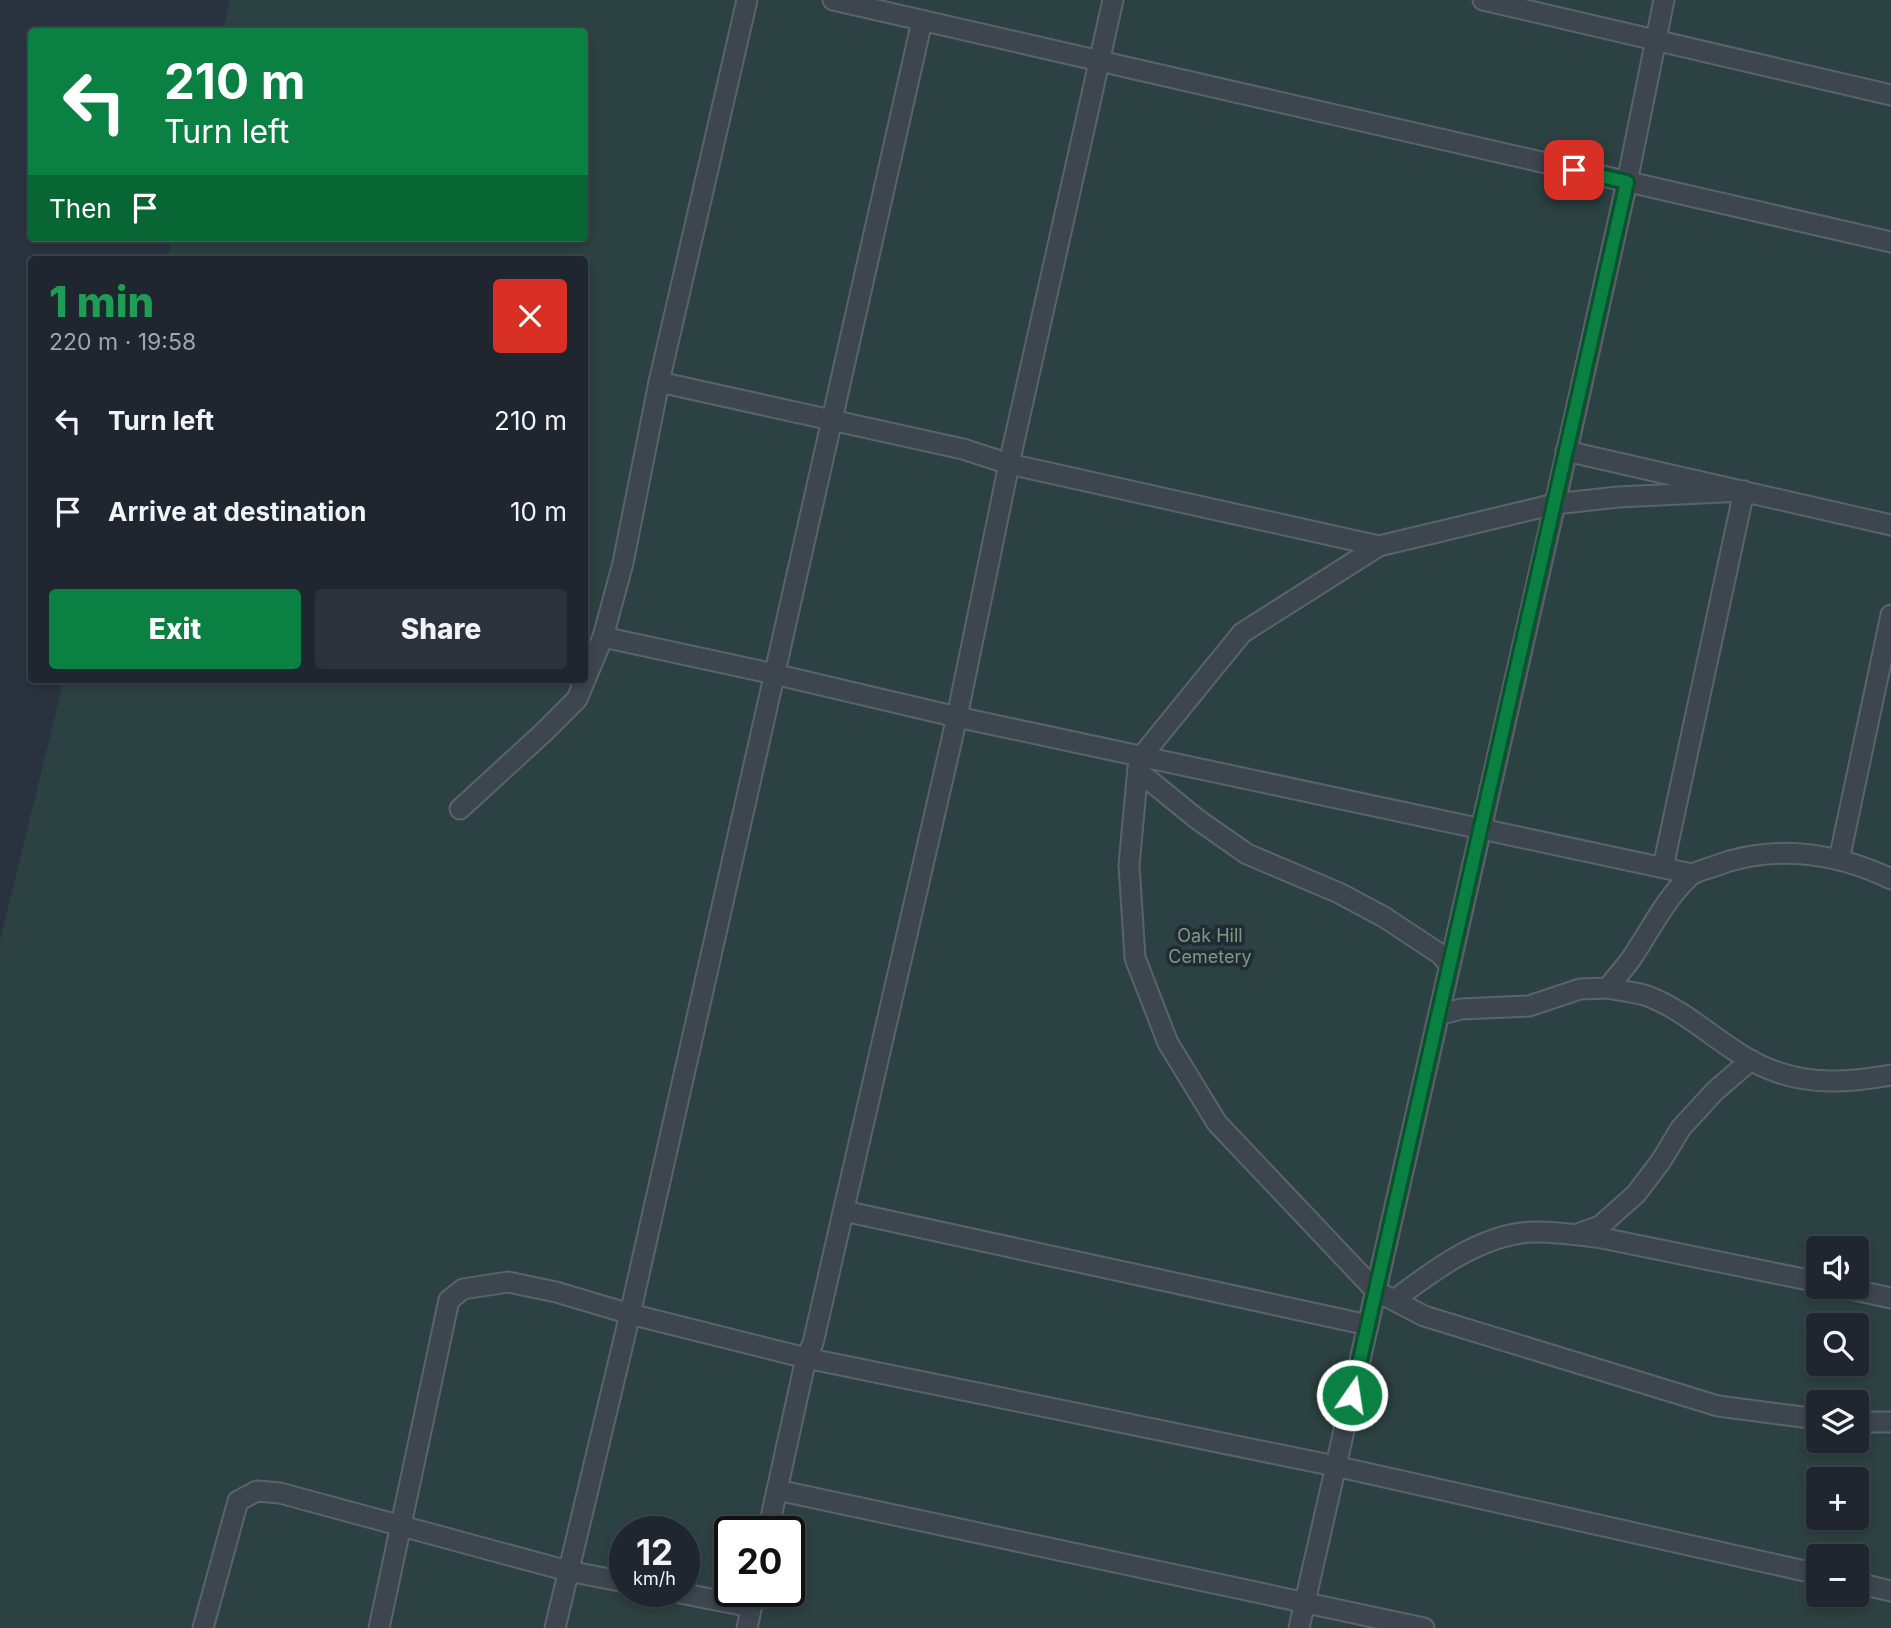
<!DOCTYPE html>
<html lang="en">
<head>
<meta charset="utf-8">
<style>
	:root { --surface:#1f262f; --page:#2c323b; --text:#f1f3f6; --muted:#a1a5aa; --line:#3c434b; --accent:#0b8043 }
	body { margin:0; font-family:Inter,sans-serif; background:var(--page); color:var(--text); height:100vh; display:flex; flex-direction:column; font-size:26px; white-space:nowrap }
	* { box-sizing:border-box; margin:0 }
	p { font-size:23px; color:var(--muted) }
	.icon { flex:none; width:38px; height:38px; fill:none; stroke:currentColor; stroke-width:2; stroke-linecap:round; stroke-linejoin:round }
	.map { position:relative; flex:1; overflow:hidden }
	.drawer { position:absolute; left:28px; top:256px; width:560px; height:427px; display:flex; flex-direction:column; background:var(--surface); border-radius:7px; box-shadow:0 4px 10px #0003,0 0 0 2px var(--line) }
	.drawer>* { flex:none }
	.hud { position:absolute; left:28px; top:28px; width:560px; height:214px; border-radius:7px; box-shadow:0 4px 10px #0003,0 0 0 2px var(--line); background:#0b8043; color:#fff; overflow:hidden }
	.buttons { position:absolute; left:1806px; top:1236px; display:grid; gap:14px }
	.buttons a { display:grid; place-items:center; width:63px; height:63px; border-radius:7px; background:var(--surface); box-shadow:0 4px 10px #0003,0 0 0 2px var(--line); font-size:35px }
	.speed { position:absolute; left:609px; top:1516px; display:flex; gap:14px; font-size:35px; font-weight:700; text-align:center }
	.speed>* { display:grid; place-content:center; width:91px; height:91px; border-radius:50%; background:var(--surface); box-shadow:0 4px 10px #0003,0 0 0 2px var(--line); line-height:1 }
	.speed small { font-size:18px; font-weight:400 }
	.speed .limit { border:4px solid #111; border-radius:10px; background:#fff; color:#111 }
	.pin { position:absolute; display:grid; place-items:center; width:60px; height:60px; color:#fff; margin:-30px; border-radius:14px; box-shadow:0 4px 10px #0006 }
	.me { position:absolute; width:77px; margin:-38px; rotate:13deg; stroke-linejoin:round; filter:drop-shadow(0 0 5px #0008) }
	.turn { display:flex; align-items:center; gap:24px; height:147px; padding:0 21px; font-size:32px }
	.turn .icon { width:91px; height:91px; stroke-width:2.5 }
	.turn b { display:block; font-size:49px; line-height:60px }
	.then { display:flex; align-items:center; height:66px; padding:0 21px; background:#0003; gap:14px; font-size:26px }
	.round { display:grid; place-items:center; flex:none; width:74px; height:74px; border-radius:7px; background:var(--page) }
	.overview { display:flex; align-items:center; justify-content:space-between; height:119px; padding:0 21px }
	h1 { font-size:42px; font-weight:800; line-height:52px; color:#1e9e55 }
	.button { display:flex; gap:14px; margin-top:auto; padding:14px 21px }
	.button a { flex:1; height:80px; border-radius:7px; background:var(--accent); color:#fff; font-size:28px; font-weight:800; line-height:80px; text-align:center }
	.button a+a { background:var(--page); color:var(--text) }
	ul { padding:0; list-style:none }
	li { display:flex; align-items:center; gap:21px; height:91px; padding:0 21px }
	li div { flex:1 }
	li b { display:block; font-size:26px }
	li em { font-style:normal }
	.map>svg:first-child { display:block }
	.green { fill:#2c4141; fill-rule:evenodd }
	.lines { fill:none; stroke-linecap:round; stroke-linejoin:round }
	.lane-casing { stroke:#5a636d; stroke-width:23 }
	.lane { stroke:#3d454f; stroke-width:19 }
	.route-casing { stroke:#07532c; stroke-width:18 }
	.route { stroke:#0b8043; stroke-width:12 }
	.labels { text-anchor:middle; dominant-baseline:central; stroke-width:7; stroke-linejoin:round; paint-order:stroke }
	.park-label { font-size:18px; fill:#7a9d80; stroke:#212a35 }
</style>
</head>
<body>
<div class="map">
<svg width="1891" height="1628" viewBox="0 0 1891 1628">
	<rect width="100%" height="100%" fill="#29333f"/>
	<path class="green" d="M230,0h1661v1628h-1891v-687l64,-262h520v-420h-417l5,-21h412v-206l-361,-1zM1818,1248h39v38h-39zM1818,1325h39v38h-39zM1818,1402h39v38h-39zM1818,1479h39v38h-39zM625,1531h59v60h-59zM730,1531h59v60h-59zM1818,1556h39v38h-39z"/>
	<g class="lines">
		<defs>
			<g id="lane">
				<polyline points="833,0 1891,242"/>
				<polyline points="1483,0 1891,95"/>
				<polyline points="659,382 963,449 1009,464 1379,546"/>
				<polyline points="1566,451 1891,525"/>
				<polyline points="1744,491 1618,497 1555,504 1379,546 1242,633 1141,757 1138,768 1129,865 1135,958 1168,1043 1217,1123 1376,1291 1424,1316 1718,1406 1818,1419"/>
				<polyline points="603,637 774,674 957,717 1692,874"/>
				<polyline points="1138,771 1197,819 1247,854 1339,893 1384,917 1440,954 1450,965"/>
				<polyline points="460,809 544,732 577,699 603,637 623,563 659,382 747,0"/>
				<polyline points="1839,860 1891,615"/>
				<polyline points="1663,867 1744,491"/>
				<path d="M1891,879c-56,-27 -118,-35 -176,-13 -8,3 -19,5 -25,10 -25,23 -40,55 -59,83 -7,10 -16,19 -23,29 13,3 29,4 42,9 43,17 76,55 119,72 41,17 81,13 122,6"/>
				<polyline points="1439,1015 1461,1009 1529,1006 1580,989 1608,988"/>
				<polyline points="844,1211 1368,1325"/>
				<polyline points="1580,1233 1600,1226 1636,1194 1661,1161 1681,1128 1715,1091 1751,1060"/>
				<polyline points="1836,1286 1891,1298"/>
				<path d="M1394,1300c38,-28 79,-60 127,-67 19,-3 61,2 81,5l216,44"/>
				<polyline points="1857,1422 1891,1422"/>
				<polyline points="777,1490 1424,1628"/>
				<polyline points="768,1531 806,1358 813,1343 957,717 1009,464 1113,0"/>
				<polyline points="1857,1583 1891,1591"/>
				<polyline points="670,1591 751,1607"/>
				<polyline points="203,1628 238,1501 257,1491 280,1493 568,1571 625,1582"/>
				<polyline points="379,1628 449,1300 463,1289 508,1282 556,1292 630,1314 806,1358 1335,1466 1818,1574"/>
				<polyline points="555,1628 630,1314 922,21"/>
				<polyline points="747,1628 755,1591"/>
				<polyline points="1299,1628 1555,504 1627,182 1664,0"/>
			</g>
		</defs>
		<use href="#lane" class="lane-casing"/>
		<use href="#lane" class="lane"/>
	</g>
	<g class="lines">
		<defs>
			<polyline id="route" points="1352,1395 1627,182 1574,170"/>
		</defs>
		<use href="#route" class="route-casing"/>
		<use href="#route" class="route"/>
	</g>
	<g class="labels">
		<g class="park-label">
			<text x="1210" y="935">Oak Hill<tspan x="1210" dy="21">Cemetery</tspan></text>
		</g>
	</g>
</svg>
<div class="buttons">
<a><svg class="icon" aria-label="sound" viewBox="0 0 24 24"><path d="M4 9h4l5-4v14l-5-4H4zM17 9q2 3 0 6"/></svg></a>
<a><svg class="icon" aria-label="search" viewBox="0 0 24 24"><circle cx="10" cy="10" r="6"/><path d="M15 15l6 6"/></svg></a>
<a><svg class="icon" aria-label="layers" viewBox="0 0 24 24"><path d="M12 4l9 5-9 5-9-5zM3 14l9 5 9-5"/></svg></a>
<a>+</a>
<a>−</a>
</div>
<div class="speed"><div>12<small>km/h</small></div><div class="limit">20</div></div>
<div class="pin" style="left:1574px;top:170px;background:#d93025"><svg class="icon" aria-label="arrive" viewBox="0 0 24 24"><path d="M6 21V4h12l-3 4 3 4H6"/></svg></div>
<svg class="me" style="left:1352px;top:1395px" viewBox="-20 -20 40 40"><circle r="17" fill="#0b8043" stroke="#fff" stroke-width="3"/><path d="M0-11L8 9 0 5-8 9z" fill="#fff"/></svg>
<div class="hud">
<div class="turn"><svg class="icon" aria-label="left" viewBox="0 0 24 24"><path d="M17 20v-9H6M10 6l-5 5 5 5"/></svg><div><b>210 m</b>Turn left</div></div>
<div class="then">Then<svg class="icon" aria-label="arrive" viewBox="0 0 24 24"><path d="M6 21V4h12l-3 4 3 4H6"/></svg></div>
</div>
<section class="drawer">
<div class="overview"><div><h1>1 min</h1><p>220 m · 19:58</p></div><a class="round" style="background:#d93025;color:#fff"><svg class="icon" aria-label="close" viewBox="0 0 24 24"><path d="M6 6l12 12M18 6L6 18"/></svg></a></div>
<ul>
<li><svg class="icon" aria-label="left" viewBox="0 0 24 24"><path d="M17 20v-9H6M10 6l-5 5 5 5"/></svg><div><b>Turn left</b></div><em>210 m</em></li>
<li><svg class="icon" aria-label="arrive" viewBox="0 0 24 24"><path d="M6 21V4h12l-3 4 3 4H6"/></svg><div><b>Arrive at destination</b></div><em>10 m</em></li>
</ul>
<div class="button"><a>Exit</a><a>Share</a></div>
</section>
</div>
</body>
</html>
